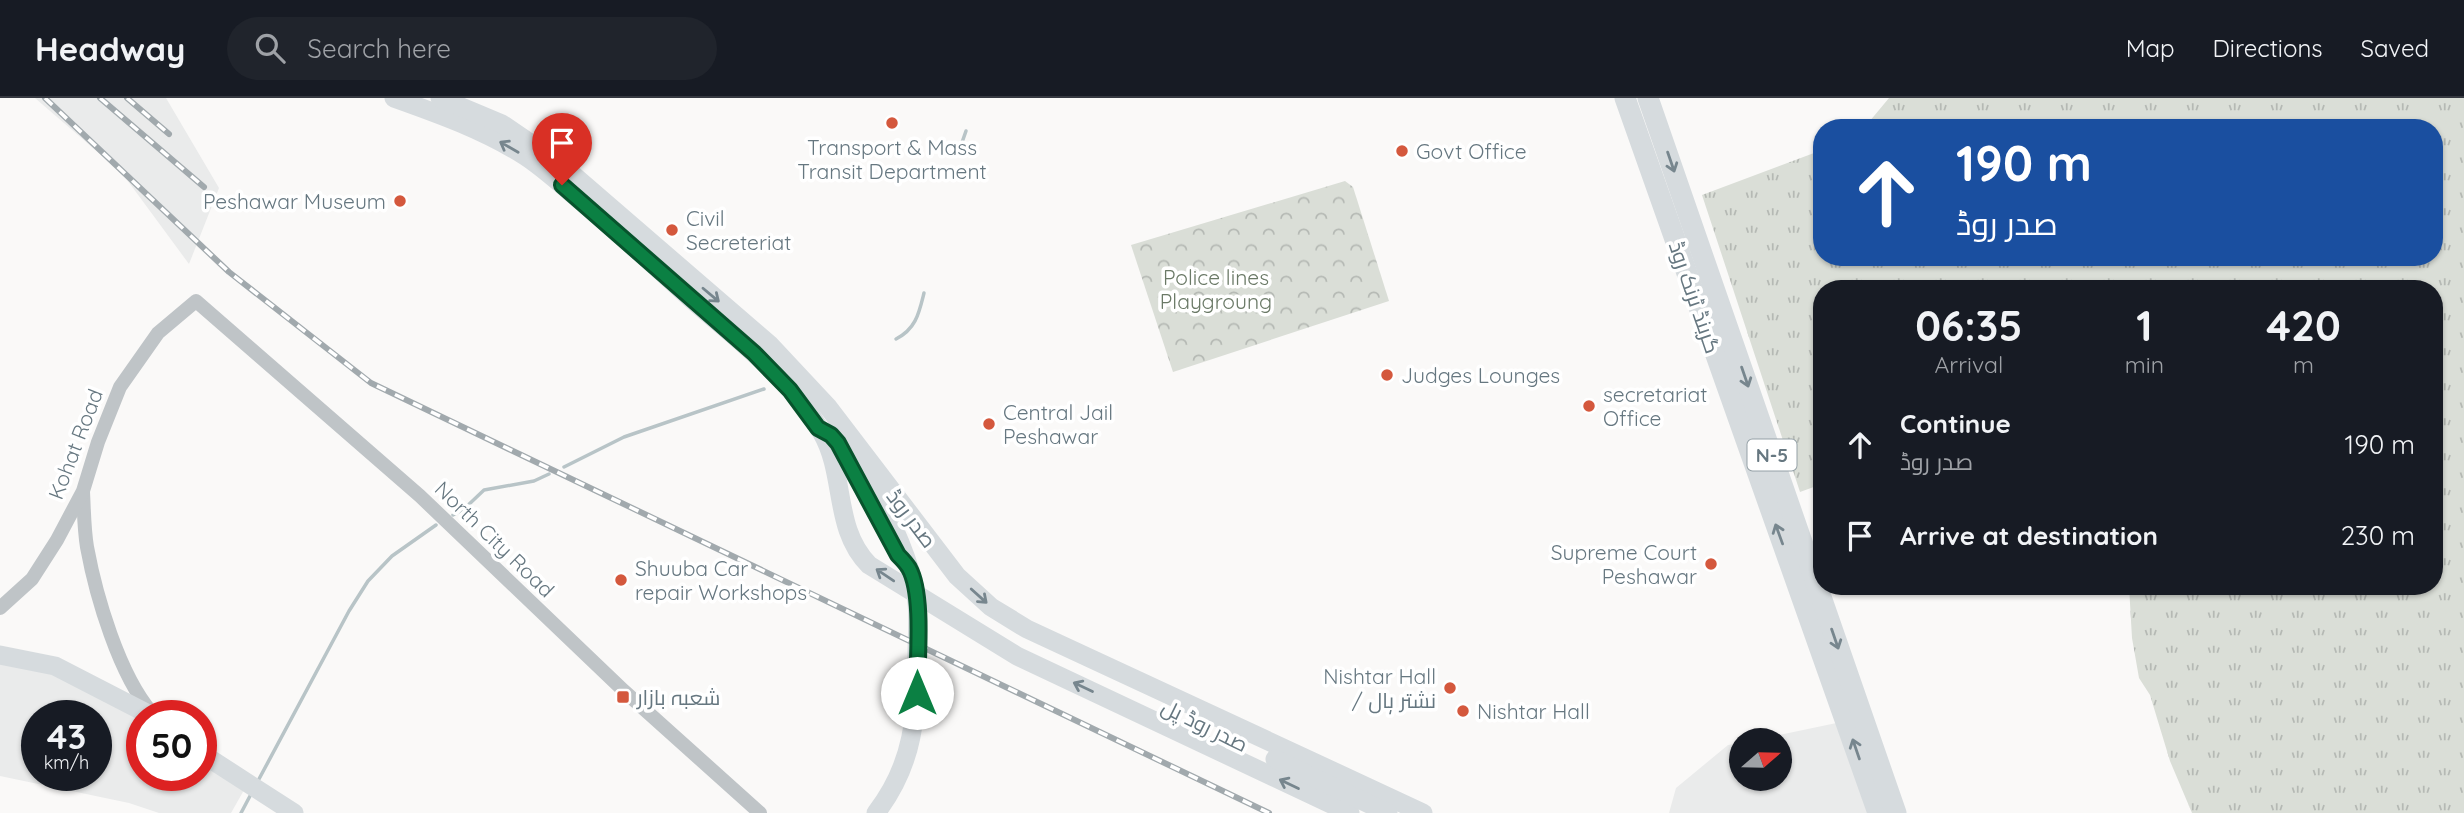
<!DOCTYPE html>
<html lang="en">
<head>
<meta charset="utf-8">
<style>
	:root { --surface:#171b24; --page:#20242c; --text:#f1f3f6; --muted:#9ea1a6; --line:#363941 }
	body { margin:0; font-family:Quicksand,Cairo,sans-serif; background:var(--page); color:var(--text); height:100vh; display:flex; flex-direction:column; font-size:26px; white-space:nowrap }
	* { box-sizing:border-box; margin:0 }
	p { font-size:23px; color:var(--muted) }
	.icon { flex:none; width:38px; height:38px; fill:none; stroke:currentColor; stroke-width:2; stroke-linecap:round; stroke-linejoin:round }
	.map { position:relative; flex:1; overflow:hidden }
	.details { position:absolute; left:1813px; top:182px; width:630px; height:315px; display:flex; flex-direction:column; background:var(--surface); border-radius:28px; box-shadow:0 2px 5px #0004 }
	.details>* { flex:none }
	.banner { position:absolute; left:1813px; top:21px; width:630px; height:147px; border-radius:28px; box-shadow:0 2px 5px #0004; background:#1a4fa0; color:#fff; overflow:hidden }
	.needle { width:46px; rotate:70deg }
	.controls { position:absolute; left:1729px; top:630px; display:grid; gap:14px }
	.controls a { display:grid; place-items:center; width:63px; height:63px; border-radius:50%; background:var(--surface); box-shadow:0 2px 5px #0004; font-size:35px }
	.speed { position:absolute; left:21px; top:602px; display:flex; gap:14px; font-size:35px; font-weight:700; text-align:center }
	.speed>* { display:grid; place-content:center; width:91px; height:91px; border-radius:50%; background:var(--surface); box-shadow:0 2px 5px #0004; line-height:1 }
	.speed small { font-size:18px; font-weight:400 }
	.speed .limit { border:10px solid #d22; background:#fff; color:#111 }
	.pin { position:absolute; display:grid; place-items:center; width:60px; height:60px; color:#fff; margin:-72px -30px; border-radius:50% 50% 50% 0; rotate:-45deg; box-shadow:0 0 7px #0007 }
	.pin .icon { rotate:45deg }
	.me { position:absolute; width:77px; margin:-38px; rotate:0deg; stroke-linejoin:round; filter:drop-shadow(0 0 5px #0008) }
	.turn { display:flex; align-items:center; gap:24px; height:147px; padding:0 28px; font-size:32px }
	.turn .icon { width:91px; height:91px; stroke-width:2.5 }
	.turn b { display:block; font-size:49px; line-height:60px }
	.eta { display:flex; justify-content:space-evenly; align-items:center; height:119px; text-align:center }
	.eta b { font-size:42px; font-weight:700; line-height:49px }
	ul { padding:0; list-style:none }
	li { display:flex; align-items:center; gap:21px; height:91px; padding:0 28px }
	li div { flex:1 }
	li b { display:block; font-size:26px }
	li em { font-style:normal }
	header { display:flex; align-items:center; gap:42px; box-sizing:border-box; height:98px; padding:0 35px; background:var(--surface); border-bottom:2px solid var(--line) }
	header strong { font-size:33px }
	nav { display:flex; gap:38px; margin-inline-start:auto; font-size:24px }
	.search { width:490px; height:63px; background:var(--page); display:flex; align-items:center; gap:18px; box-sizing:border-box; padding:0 24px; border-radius:38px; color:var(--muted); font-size:26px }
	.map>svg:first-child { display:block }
	.built { fill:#eaebeb; fill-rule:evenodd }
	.grass { fill:url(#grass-tufts) }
	.park { fill:url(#park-crowns) }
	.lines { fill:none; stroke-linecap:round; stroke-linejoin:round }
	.stream { stroke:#b8c4c7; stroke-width:3.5 }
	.minor { stroke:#bfc4c7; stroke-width:14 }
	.major { stroke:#d6dbde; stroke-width:19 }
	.highway { stroke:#d6dbde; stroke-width:21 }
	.rail-casing { stroke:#a1a9ad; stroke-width:6 }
	.rail { stroke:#fff; stroke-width:3.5; stroke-dasharray:10; stroke-linecap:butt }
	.oneway { stroke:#77868e }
	.route-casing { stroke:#07532c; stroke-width:18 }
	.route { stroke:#0b8043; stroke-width:12 }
	.poi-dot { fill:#d4583d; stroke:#fff; stroke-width:2.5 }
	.labels { text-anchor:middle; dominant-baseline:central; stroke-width:7; stroke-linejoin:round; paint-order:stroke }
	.shield { fill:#fff; stroke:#94a0a6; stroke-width:2 }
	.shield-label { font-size:19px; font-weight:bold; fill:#667780 }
	.poi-label { font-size:21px; fill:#667780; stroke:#fff; text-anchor:start }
	.park-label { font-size:21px; fill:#6a7966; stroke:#fff }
	.street-label { font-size:21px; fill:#667780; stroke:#fff }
</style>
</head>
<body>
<header>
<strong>Headway</strong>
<div class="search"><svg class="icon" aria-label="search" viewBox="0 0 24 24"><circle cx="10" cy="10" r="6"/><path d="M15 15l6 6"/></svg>Search here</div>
<nav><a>Map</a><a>Directions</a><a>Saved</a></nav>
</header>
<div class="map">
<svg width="2464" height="715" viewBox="0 0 2464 715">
	<defs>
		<pattern id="grass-tufts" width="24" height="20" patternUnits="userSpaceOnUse" patternTransform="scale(1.75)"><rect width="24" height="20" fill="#daded7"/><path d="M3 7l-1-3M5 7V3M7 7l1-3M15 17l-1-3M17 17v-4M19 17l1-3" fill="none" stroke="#b5b9b4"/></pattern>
		<pattern id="park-crowns" width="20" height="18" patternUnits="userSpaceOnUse" patternTransform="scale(1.75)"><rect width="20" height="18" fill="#daded7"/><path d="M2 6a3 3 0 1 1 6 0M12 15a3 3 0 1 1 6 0" fill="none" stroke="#b5b9b4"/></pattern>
	</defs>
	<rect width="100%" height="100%" fill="#faf9f8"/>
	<g class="built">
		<polygon points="35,0 166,0 219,90 189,166 122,75"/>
		<path d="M0,565l55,3 87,50v59h59v-22l47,30 -17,30h-72l-30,-10 -129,-27zM37,618h59v59h-59z"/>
		<polygon points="1846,623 1878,715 1669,715 1676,690 1728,647 1741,645 1741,681 1780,681 1780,642 1755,642"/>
	</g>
	<polygon class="grass" points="1889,0 2464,0 2464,715 2192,715 2170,663 2150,597 2139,580 2132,540 2129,488 2434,488 2434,191 1822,191 1822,386 1800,394 1702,97 1822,52 1822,159 2434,159 2434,30 1864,30"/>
	<polygon class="park" points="1345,83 1353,89 1389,203 1173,274 1131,147"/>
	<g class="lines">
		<g class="stream">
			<polyline points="959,53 966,33"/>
			<path d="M896,241c20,-10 23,-26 28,-46"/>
			<polyline points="564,369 624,339 764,291"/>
			<polyline points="453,417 464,411 484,392 534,383 549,376"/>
			<polyline points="259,681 349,513 368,483 392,458 436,427"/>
			<polyline points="241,715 250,698"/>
		</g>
		<g class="minor">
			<path d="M83,394c1,18 1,37 4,55 9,49 32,128 65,166"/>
			<polyline points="0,510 32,481 57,442 83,393 98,344 120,289 158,235 196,203 420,398 624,593 760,715"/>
		</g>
		<g class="major">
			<path d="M394,0c45,16 90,32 131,58 20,13 39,31 57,46 37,31 72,63 107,95 47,42 101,80 133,136 24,42 11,96 47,132l148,91 333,157"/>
			<polyline points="440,0 502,26 558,64 770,247 828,309 957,478 991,509 1027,531 1423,715"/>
			<polyline points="832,338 865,393"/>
			<path d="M865,374c20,36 39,73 49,113 6,23 3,47 3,70 -1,61 -2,107 -41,158"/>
			<polyline points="0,557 55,568 152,618"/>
			<polyline points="201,655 294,715"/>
			<polyline points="1275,661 1388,715"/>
		</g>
		<g class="highway">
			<polyline points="1625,0 1878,715"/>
			<polyline points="1648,0 1896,715"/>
		</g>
		<defs>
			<g id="rail">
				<polyline points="45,0 229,174 371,285 1269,715"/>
				<polyline points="100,0 204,89"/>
				<polyline points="127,0 169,36"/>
			</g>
		</defs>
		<use href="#rail" class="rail-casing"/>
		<use href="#rail" class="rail"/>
	</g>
	<defs><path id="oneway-shaft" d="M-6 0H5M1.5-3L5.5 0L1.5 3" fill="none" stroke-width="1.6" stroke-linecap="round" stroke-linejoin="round" transform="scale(1.75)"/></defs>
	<g class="oneway">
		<use href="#oneway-shaft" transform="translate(509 49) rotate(-150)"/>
		<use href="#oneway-shaft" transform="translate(1671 64) rotate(71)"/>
		<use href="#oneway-shaft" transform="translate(711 197) rotate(40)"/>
		<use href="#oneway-shaft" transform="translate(1745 279) rotate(71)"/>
		<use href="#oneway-shaft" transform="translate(1779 436) rotate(-110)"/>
		<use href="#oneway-shaft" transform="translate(885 477) rotate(-146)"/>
		<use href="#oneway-shaft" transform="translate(979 498) rotate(42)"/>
		<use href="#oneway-shaft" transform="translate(1835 541) rotate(71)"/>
		<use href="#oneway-shaft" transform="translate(1083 589) rotate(-155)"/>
		<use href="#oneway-shaft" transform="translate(1856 651) rotate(-109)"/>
		<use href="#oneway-shaft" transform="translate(1289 686) rotate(-154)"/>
	</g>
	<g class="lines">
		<defs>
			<path id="route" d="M562,87l192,168 36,37 28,38 13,7 7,8 60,112c4,4 8,8 11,13 15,27 8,93 8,125"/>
		</defs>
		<use href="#route" class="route-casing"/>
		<use href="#route" class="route"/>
	</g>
	<g class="poi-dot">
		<circle cx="892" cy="25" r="7"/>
		<circle cx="1402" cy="53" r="7"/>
		<circle cx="400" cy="103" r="7"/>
		<circle cx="672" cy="132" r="7"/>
		<circle cx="1387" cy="277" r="7"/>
		<circle cx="1589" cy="308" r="7"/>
		<circle cx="989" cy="326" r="7"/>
		<circle cx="1711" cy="466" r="7"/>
		<circle cx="621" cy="482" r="7"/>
		<circle cx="1450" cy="590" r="7"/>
		<rect x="616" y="592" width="14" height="14" rx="3.5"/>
		<circle cx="1463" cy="613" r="7"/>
	</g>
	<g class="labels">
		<rect class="shield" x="1747.5" y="341.5" width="49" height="31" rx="5"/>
		<g class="shield-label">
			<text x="1772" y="357">N-5</text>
		</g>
		<g class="poi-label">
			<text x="892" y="49" text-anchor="middle">Transport &amp; Mass<tspan x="892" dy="24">Transit Department</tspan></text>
			<text x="1416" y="53">Govt Office</text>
			<text x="386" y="103" text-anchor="end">Peshawar Museum</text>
			<text x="686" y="120">Civil<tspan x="686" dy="24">Secreteriat</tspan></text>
			<text x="1401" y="277">Judges Lounges</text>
			<text x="1603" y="296">secretariat<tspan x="1603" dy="24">Office</tspan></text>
			<text x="1003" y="314">Central Jail<tspan x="1003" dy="24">Peshawar</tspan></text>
			<text x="1697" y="454" text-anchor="end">Supreme Court<tspan x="1697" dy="24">Peshawar</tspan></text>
			<text x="635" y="470">Shuuba Car<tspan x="635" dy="24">repair Workshops</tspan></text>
			<text x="1436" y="578" text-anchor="end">Nishtar Hall<tspan x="1436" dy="24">/ نشتر ہال</tspan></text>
			<text x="637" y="599">شعبہ بازار</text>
			<text x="1477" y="613">Nishtar Hall</text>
		</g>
		<g class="park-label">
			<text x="1216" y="179">Police lines<tspan x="1216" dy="24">Playgroung</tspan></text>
		</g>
		<g class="street-label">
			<text transform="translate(1695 199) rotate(71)">گرینڈ ٹرنک روڈ</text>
			<text transform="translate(75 346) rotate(-69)">Kohat Road</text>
			<text transform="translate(912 420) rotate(53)">صدر روڈ</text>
			<text transform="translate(495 441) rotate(44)">North City Road</text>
			<text transform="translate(1205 627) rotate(26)">صدر روڈ پل</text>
		</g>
	</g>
</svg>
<div class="controls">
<a><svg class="needle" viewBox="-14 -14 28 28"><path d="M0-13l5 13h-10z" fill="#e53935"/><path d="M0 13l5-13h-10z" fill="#9ea1a6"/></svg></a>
</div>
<div class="speed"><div>43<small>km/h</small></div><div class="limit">50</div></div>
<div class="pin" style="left:562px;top:87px;background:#d93025"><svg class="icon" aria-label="arrive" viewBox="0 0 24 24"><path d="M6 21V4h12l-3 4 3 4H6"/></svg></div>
<svg class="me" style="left:917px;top:595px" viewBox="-20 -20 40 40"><circle r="19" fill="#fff"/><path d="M0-13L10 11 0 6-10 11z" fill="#0b8043"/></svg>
<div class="banner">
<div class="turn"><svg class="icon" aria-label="ahead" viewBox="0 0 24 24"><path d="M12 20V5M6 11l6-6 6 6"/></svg><div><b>190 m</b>صدر روڈ</div></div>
</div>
<section class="details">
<div class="eta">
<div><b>06:35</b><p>Arrival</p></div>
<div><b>1</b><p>min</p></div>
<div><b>420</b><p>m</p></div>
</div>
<ul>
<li><svg class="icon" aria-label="ahead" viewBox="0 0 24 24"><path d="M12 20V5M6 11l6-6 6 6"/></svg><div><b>Continue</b><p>صدر روڈ</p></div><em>190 m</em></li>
<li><svg class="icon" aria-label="arrive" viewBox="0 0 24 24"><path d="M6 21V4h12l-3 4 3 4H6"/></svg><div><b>Arrive at destination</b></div><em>230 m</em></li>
</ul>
</section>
</div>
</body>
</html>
